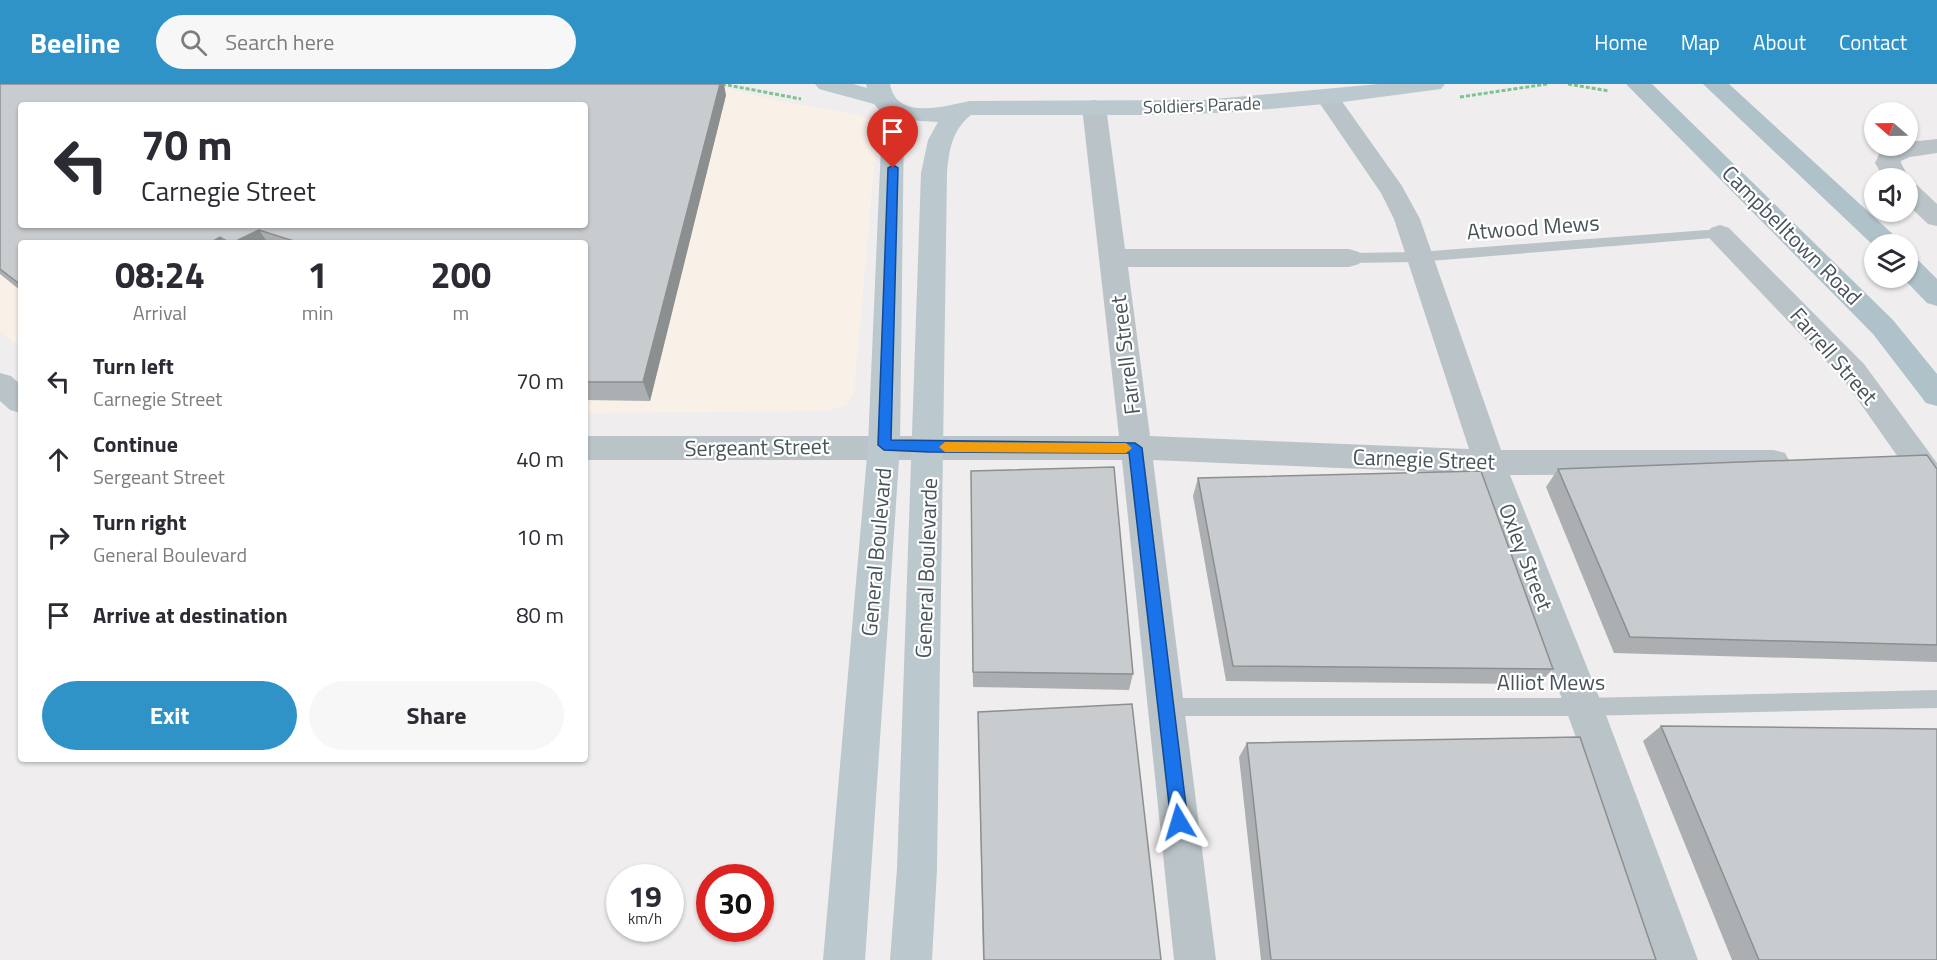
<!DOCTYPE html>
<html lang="en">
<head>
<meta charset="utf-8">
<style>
	:root { --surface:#fff; --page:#f7f7f7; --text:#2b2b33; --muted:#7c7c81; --accent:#2f93c8 }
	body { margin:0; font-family:"Titillium Web",sans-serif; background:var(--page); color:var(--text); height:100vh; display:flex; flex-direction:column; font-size:22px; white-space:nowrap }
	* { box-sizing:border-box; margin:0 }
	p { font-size:20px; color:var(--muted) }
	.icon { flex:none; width:33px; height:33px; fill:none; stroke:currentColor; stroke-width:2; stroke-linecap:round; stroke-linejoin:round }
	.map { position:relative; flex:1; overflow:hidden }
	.panel { position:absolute; left:18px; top:156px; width:570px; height:522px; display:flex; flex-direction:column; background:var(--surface); border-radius:6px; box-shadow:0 2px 4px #0004 }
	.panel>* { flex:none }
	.hud { position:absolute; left:18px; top:18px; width:570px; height:126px; border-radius:6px; box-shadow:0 2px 4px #0004; background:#fff; color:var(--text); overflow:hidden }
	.needle { width:39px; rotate:290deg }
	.buttons { position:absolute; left:1864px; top:18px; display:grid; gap:12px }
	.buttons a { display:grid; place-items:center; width:54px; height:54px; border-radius:50%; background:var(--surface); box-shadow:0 2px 4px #0004; font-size:30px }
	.speed { position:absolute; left:606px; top:780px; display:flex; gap:12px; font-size:30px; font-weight:700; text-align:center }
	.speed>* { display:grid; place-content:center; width:78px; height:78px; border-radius:50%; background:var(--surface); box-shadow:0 2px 4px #0004; line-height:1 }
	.speed small { font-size:15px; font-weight:400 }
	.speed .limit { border:9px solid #d22; background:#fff; color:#111 }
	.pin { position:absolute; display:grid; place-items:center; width:51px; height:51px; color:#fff; margin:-62px -26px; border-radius:50% 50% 50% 0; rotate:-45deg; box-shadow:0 0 6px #0007 }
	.pin .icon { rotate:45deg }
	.me { position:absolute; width:66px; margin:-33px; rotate:353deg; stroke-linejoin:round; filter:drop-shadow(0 0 4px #0008) }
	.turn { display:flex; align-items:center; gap:21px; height:126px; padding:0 24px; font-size:27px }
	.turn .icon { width:78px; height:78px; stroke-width:2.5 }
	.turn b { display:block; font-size:42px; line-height:51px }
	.eta { display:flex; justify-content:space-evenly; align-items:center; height:102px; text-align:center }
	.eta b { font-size:36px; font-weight:700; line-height:42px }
	.cta { display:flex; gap:12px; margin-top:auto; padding:12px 24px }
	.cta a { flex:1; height:69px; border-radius:36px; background:var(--accent); color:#fff; font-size:24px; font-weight:700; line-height:69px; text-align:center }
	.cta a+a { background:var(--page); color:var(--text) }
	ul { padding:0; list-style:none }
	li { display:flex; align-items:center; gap:18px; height:78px; padding:0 24px }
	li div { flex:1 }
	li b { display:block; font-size:22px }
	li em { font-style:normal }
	header { display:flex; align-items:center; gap:36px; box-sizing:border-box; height:84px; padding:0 30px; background:var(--accent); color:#fff }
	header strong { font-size:28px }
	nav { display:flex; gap:33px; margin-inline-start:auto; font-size:21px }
	.search { width:420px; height:54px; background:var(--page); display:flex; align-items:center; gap:15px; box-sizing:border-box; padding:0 21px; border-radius:33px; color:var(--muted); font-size:22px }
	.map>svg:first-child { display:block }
	.commercial { fill:#f9f0e8; fill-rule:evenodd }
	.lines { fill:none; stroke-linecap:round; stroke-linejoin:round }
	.path { stroke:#7dc291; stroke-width:3; stroke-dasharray:4 2; stroke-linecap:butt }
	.lane { fill:#bac4c8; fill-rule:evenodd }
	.street { fill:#bac4c8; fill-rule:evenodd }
	.secondary { fill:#bbc8cd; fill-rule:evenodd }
	.primary { fill:#b0c2c9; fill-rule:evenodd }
	.wall { fill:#acafb1 }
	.shaded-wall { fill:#8c8f90 }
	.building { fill:#c8ccce; stroke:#8c8f90; stroke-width:1.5; fill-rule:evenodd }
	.route { fill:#1a73e8; stroke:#114b97; stroke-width:1.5 }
	.slow { fill:#f59e0b }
	.labels { text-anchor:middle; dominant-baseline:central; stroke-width:4.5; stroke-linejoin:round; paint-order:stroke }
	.far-street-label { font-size:18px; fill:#485458; stroke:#fff }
	.street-label { font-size:22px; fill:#485458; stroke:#fff }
</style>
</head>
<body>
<header>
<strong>Beeline</strong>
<div class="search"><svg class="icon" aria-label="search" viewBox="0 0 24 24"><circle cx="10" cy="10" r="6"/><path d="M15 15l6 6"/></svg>Search here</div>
<nav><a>Home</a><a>Map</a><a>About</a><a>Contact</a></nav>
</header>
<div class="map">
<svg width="1937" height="876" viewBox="0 0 1937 876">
	<rect width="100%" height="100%" fill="#f0edee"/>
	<path class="commercial" d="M0,0h709l75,18 75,13 19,8 -24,269 -8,14 -20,5 -241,2v-170h-564v105l-21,-17zM21,21h564v120h-564z"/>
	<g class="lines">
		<g class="path">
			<polyline points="722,0 801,15"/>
			<polyline points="1568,0 1609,7"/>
			<polyline points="1460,13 1547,0"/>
		</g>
		<g class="lane">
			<polygon points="1720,145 1727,150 1725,153 1418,178 1349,179 1342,174 1349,169 1418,168"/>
			<polygon points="1937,606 1937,624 1584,632 1166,632 1159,630 1156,623 1159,616 1166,614 1584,614"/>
		</g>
		<g class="street">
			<polygon points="1328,7 1336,9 1402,102 1420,135 1501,366 1774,366 1785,369 1790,378 1785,387 1774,390 1510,391 1603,623 1698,876 1656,876 1565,623 1478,390 1153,376 1216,876 1174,876 1122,376 585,376 585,352 1119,352 1082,23 1086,18 1094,16 1102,18 1106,23 1125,165 1349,165 1359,168 1363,174 1359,180 1349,183 1128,183 1150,352 1469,365 1394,135 1381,109 1316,14 1320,9"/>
			<polygon points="1937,55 1937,69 1910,73 1901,77 1901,79 1909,94 1908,95 1884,94 1875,79 1880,68 1894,62 1908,62 1908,58"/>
			<polygon points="1908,99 1917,101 1937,120 1937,142 1928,140 1908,121"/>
			<polygon points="1720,141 1729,144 1864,280 1937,379 1937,417 1926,413 1844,296 1711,156 1707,150 1711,144"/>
			<polygon points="0,289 11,292 21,301 21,329 10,326 0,317"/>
		</g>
		<path class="secondary" d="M815,0h38l14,4 -1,-4h24c6,36 53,23 79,17l234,-1 176,-16h66l-4,5 -106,14 -99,9 -66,3h-199c-19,15 -22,35 -24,58l-10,696 -5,91h-42l7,-91 24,-696 7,-33 10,-18 -34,-2 -4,325 -35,515h-42l45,-515 13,-300 -1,-34 -6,-7 -55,-15z"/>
		<g class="primary">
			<polygon points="1626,0 1652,0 1893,236 1937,290 1937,322 1926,319 1873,250"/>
			<polygon points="1703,0 1729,0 1897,154 1901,160 1875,160 1875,163"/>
			<polygon points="1908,173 1918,176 1937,195 1937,222 1927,219 1903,194 1908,194"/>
		</g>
	</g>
	<g class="wall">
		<polygon points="0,0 726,11 650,317 585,316 585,159 21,159 21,207 0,190"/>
		<polygon points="1558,385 1937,385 1937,578 1614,569 1546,403"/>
		<polygon points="971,387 1133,590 1129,606 973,603"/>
		<polygon points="1198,394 1553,585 1539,600 1226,597 1193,412"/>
		<polygon points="978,628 1161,876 983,876"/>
		<polygon points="1661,642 1937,876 1732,876 1643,657"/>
		<polygon points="1247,659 1656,876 1261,876 1239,673"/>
	</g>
	<g class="shaded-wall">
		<polygon points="720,0 724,0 726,11 650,317 643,298"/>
		<polygon points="259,146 268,159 232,159"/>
		<polygon points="220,153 224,159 210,159"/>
	</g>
	<g class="building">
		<path d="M0,0h720l-77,298h-58v-139h-285l-41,-13 -27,13h-2l-10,-6 -10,6h-189v42l-21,-16zM21,21h564v120h-564z"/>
		<polygon points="1927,371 1937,385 1937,561 1630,553 1558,385"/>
		<polygon points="1114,383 1133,590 973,588 971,387"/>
		<polygon points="1481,387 1553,585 1233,582 1198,394"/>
		<polygon points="1132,620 1161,876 984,876 978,628"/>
		<polygon points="1661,642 1937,645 1937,876 1759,876"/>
		<polygon points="1580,653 1656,876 1271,876 1247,659"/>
	</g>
	<polygon class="route" points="893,81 898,84 891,356 1135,359 1142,364 1188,738 1185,744 1179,746 1174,744 1171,738 1129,369 929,368 884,366 878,361 888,84"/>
	<polygon class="slow" points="945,358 1126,359 1132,364 1126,369 945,368 939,363"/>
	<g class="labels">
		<g class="far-street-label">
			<text transform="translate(1202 21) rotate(-2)">Soldiers Parade</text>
		</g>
		<g class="street-label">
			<text transform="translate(1533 143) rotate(-4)">Atwood Mews</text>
			<text transform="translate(1792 151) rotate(45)">Campbelltown Road</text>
			<text transform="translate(1125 271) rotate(-97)">Farrell Street</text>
			<text transform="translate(1834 272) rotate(49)">Farrell Street</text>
			<text transform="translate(757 363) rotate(-1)">Sergeant Street</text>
			<text transform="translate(1424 375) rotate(2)">Carnegie Street</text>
			<text transform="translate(876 468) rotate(-85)">General Boulevard</text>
			<text transform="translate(1526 473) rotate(69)">Oxley Street</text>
			<text transform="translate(926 484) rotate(-88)">General Boulevarde</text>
			<text x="1551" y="598">Alliot Mews</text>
		</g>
	</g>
</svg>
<div class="buttons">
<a><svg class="needle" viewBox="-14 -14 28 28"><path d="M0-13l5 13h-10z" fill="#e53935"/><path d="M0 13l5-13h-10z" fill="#7c7c81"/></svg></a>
<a><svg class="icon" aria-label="sound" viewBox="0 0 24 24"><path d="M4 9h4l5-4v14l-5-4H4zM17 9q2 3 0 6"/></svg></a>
<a><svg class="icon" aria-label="layers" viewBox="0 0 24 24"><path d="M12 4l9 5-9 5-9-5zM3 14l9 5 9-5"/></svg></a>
</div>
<div class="speed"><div>19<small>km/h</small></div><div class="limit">30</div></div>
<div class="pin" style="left:893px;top:84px;background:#d93025"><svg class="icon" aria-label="arrive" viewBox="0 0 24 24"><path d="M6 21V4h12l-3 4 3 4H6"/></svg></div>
<svg class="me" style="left:1179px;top:738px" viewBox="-20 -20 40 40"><path d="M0-17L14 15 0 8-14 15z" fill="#1a73e8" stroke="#fff" stroke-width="4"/></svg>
<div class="hud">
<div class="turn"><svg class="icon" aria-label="left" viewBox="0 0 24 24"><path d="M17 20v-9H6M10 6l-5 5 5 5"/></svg><div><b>70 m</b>Carnegie Street</div></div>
</div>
<section class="panel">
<div class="eta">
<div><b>08:24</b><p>Arrival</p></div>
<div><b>1</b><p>min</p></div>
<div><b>200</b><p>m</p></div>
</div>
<ul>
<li><svg class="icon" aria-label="left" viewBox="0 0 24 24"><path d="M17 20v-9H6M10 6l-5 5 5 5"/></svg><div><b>Turn left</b><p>Carnegie Street</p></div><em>70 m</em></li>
<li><svg class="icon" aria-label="ahead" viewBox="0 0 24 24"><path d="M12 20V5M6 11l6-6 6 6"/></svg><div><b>Continue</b><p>Sergeant Street</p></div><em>40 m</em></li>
<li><svg class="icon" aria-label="right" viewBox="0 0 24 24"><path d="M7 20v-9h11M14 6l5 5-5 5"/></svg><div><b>Turn right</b><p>General Boulevard</p></div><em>10 m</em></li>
<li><svg class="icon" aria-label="arrive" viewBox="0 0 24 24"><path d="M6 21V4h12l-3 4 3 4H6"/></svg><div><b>Arrive at destination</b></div><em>80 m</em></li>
</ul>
<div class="cta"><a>Exit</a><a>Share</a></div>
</section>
</div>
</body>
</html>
